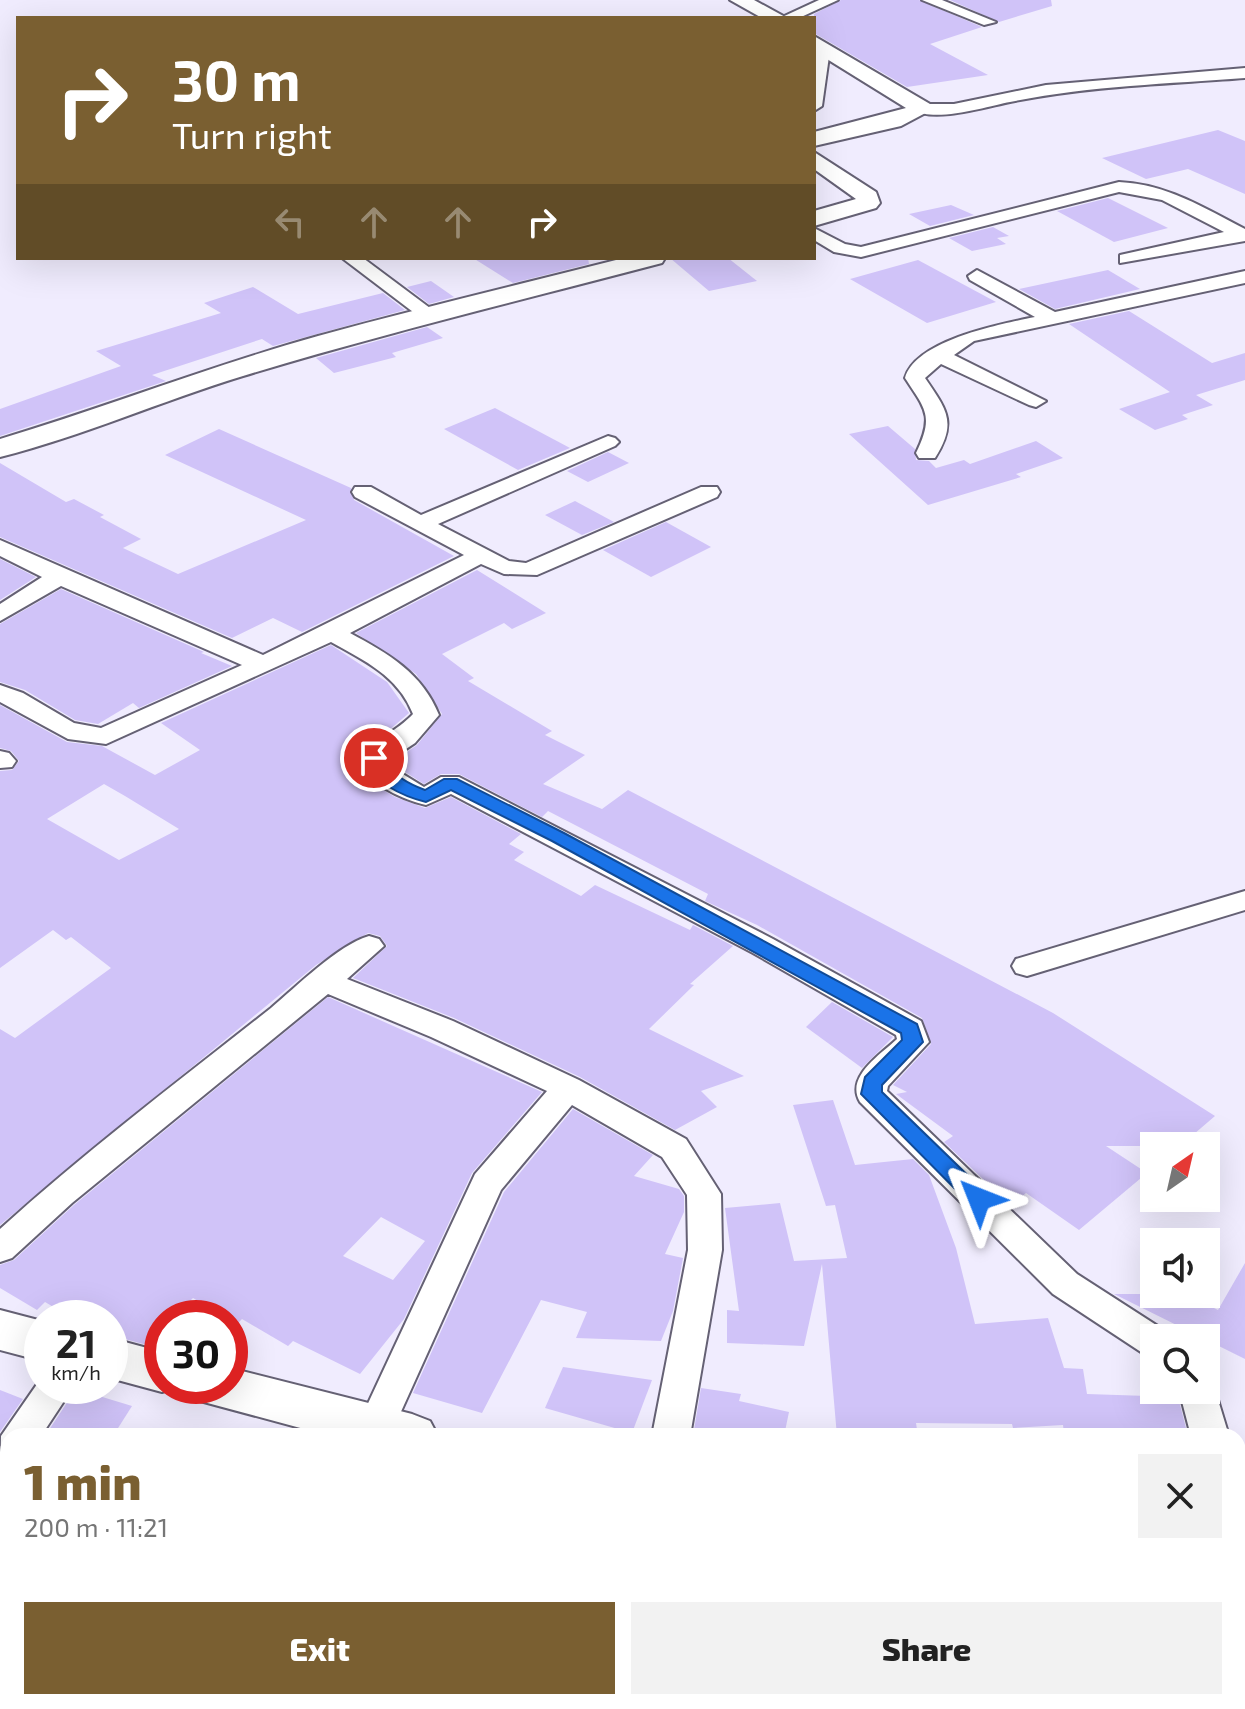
<!DOCTYPE html>
<html lang="en">
<head>
<meta charset="utf-8">
<style>
	:root { --surface:#fff; --page:#f2f2f2; --text:#222; --muted:#767676; --accent:#7a5f31 }
	body { margin:0; font-family:"Exo 2",sans-serif; background:var(--page); color:var(--text); height:100vh; display:flex; flex-direction:column; font-size:30px; white-space:nowrap }
	* { box-sizing:border-box; margin:0 }
	p { font-size:26px; color:var(--muted) }
	.icon { flex:none; width:44px; height:44px; fill:none; stroke:currentColor; stroke-width:2; stroke-linecap:round; stroke-linejoin:round }
	.map { position:relative; flex:1; overflow:hidden }
	.sheet { position:absolute; left:0px; top:1428px; width:1246px; height:282px; display:flex; flex-direction:column; background:var(--surface); border-radius:24px 24px 0 0; box-shadow:0 8px 32px #0002 }
	.sheet>* { flex:none }
	.hud { position:absolute; left:16px; top:16px; width:800px; height:244px; border-radius:0px; box-shadow:0 8px 32px #0002; background:#7a5f31; color:#fff; overflow:hidden }
	.needle { width:52px; rotate:34deg }
	.buttons { position:absolute; left:1140px; top:1132px; display:grid; gap:16px }
	.buttons a { display:grid; place-items:center; width:80px; height:80px; border-radius:0px; background:var(--surface); box-shadow:0 8px 32px #0002; font-size:40px }
	.speed { position:absolute; left:24px; top:1300px; display:flex; gap:16px; font-size:40px; font-weight:700; text-align:center }
	.speed>* { display:grid; place-content:center; width:104px; height:104px; border-radius:50%; background:var(--surface); box-shadow:0 8px 32px #0002; line-height:1 }
	.speed small { font-size:20px; font-weight:400 }
	.speed .limit { border:12px solid #d22; background:#fff; color:#111 }
	.pin { position:absolute; display:grid; place-items:center; width:68px; height:68px; color:#fff; margin:-34px; border:4px solid #fff; border-radius:50%; box-shadow:0 2px 8px #0007 }
	.me { position:absolute; width:88px; margin:-44px; rotate:315deg; stroke-linejoin:round; filter:drop-shadow(0 0 6px #0008) }
	.turn { display:flex; align-items:center; gap:28px; height:168px; padding:0 24px; font-size:36px }
	.turn .icon { width:104px; height:104px; stroke-width:2.5 }
	.turn b { display:block; font-size:56px; line-height:68px }
	.lanes { display:flex; align-items:center; height:76px; padding:0 24px; background:#0003; justify-content:center; gap:40px; direction:ltr }
	.lanes .off { opacity:.35 }
	.round { display:grid; place-items:center; flex:none; width:84px; height:84px; border-radius:0px; background:var(--page) }
	.headline { display:flex; align-items:center; justify-content:space-between; height:136px; padding:0 24px }
	h1 { font-size:48px; font-weight:800; line-height:60px; color:var(--accent) }
	.primary-button { display:flex; gap:16px; margin-top:auto; padding:16px 24px }
	.primary-button a { flex:1; height:92px; border-radius:0px; background:var(--accent); color:#fff; font-size:32px; font-weight:800; line-height:92px; text-align:center }
	.primary-button a+a { background:var(--page); color:var(--text) }
	.map>svg:first-child { display:block }
	.building { fill:#d0c3f8; fill-rule:evenodd }
	.lines { fill:none; stroke-linecap:round; stroke-linejoin:round }
	.street-casing { stroke:#656174; stroke-width:4 }
	.secondary-casing { stroke:#656174; stroke-width:4 }
	.street { fill:#fff; fill-rule:evenodd }
	.secondary { fill:#fff; fill-rule:evenodd }
	.route { fill:#1a73e8; stroke:#114b97; stroke-width:2 }
</style>
</head>
<body>
<div class="map">
<svg width="1245" height="1709" viewBox="0 0 1245 1709">
	<rect width="100%" height="100%" fill="#f0ecfe"/>
	<g class="building">
		<polygon points="841,0 919,0 982,27 930,44 988,75 907,87 814,33 814,14"/>
		<polygon points="950,0 1051,0 1052,6 999,22"/>
		<polygon points="1218,130 1245,141 1245,194 1188,169 1146,179 1102,158"/>
		<polygon points="1108,198 1168,228 1114,242 1057,211"/>
		<polygon points="951,205 974,215 930,226 909,214"/>
		<polygon points="993,227 1009,236 997,238 1006,244 972,251 949,238"/>
		<polygon points="473,258 588,258 589,264 513,283"/>
		<polygon points="670,258 728,258 757,281 709,291"/>
		<polygon points="918,260 996,302 927,323 850,279"/>
		<polygon points="1108,270 1140,289 1055,309 1019,289"/>
		<polygon points="431,281 454,297 429,304 407,287"/>
		<polygon points="253,287 298,314 383,293 405,310 273,346 262,339 152,375 166,381 0,436 0,409 121,366 96,351 221,313 204,303"/>
		<polygon points="1129,311 1212,363 1245,353 1245,380 1196,395 1213,405 1182,415 1188,419 1155,430 1119,409 1170,392 1069,324"/>
		<polygon points="427,327 443,338 392,353 396,357 334,373 316,358"/>
		<polygon points="495,408 570,448 518,470 444,429"/>
		<polygon points="888,426 915,449 916,460 929,461 936,468 964,460 970,464 1036,441 1063,458 1016,474 1021,477 928,505 849,434"/>
		<polygon points="219,429 351,488 354,500 454,556 302,632 273,618 232,638 0,537 0,463 66,502 74,499 104,515 100,517 141,539 123,548 178,574 306,520 165,455"/>
		<polygon points="608,452 629,463 588,482 567,471"/>
		<polygon points="575,501 614,522 582,535 545,515"/>
		<polygon points="666,522 711,547 651,577 603,550"/>
		<polygon points="0,559 36,577 0,600"/>
		<polygon points="477,570 546,613 512,629 504,623 442,654 474,678 468,681 552,731 545,735 585,755 543,784 602,809 628,790 1053,1013 1215,1116 1180,1146 1106,1146 1147,1173 1079,1230 1026,1193 1015,1202 984,1180 944,1142 953,1136 896,1094 907,1092 893,1085 931,1044 922,1018 757,925 705,901 708,894 548,811 542,817 459,774 441,774 424,784 391,763 417,745 442,714 416,674 356,633"/>
		<polygon points="61,589 204,652 201,653 232,666 139,708 133,703 98,724 75,720 25,690 0,682 0,624"/>
		<path d="M331,645l56,37 22,31 -50,43 2,13 14,16 20,12 30,11 26,-11 70,37 -12,10 15,8 -10,8 67,36 14,-11 95,45 3,-5 40,21 -43,38 4,1 -45,44 95,47 -43,15 16,16 -42,23 -95,-53 -126,-59 -101,-40 34,-32 -7,-10 -12,-3 -52,32 -316,260v-196l15,9 96,-70 -40,-31 -5,3 -13,-10 -53,38v-197l12,-1 7,-9 -8,-10 -11,-3v-43l67,37 35,4 53,29 45,-25 -39,-27zM104,784l21,12 54,33 -60,31 -72,-41z"/>
		<path d="M328,997l214,95 -70,81 -68,146 -44,55 -67,-33 -5,5 -46,-27 -5,5 -44,-26 -20,20h-11v11l-15,16 -37,-10v-17h-38l-27,-16 -8,8 -37,-22v-23l14,-5 60,-55zM381,1217l44,24 -32,39 -50,-24z"/>
		<polygon points="832,1002 893,1037 862,1068 806,1027"/>
		<polygon points="833,1100 855,1165 913,1159 929,1175 956,1248 975,1324 1048,1318 1064,1368 1083,1369 1087,1394 1178,1397 1188,1436 1064,1433 1063,1425 1013,1428 1012,1424 916,1423 918,1436 837,1436 822,1264 804,1346 727,1343 727,1310 739,1311 725,1208 780,1203 794,1261 847,1258 835,1205 826,1206 793,1105"/>
		<polygon points="573,1109 653,1155 634,1176 679,1189 684,1196 684,1212 665,1254 683,1258 673,1311 661,1341 576,1338 587,1312 541,1300 482,1413 413,1393 504,1192"/>
		<polygon points="1245,1263 1245,1359 1114,1294 1186,1294 1218,1310"/>
		<polygon points="563,1367 652,1380 632,1433 545,1408"/>
		<polygon points="701,1388 741,1394 739,1401 789,1412 784,1436 693,1436"/>
		<polygon points="76,1389 132,1406 113,1436 45,1436"/>
		<polygon points="0,1390 23,1399 0,1432"/>
	</g>
	<g class="lines">
		<defs>
			<g id="street">
				<polygon points="819,0 838,0 799,18 780,18"/>
				<polygon points="922,0 942,0 996,22 984,25"/>
				<polygon points="823,45 830,49 822,106 814,111 816,49"/>
				<path d="M1245,68v10c-78,6 -158,8 -235,24 -21,4 -79,22 -96,7l8,-5h32l92,-19z"/>
				<path d="M1119,182c48,2 85,26 126,47v12l-125,22v-8l104,-23 -62,-32 -43,-8 -258,65 -27,-5 -20,-12v-12l31,16 16,3z"/>
				<polygon points="342,258 363,258 438,314 435,318 421,318"/>
				<path d="M977,270l78,42 190,-41v12l-271,58 -20,14 92,46 -10,6 -7,-2 -88,-41 -16,14c21,31 33,44 10,80h-16l-3,-5c18,-37 10,-43 -11,-75 11,-38 96,-54 130,-61l-65,-37 -2,-4z"/>
				<path d="M608,436l7,2 4,4 -4,4 -177,78 71,37 17,2 175,-76h16l3,5 -3,5 -180,78 -33,-1 -23,-10 -131,69c39,21 72,40 89,82l-24,28 -27,18v4l36,22 17,-10h18l314,162 148,82 8,21 -41,44 -1,5 190,183 90,58 3,6h-16v19l-13,-5 -88,-58 -193,-192c-15,-25 20,-47 37,-63l-1,-4 -143,-82 -302,-159 -25,11c-22,-5 -63,-22 -65,-47 11,-16 37,-28 52,-44 -15,-38 -48,-53 -82,-72l-225,102 -38,-5 -68,-37v-17l23,8 51,30 27,5 141,-63 -181,-79 -61,35v-17l42,-27 -42,-21v-16l263,115 201,-100 -109,-58 -3,-5 3,-5h16l50,28z"/>
				<polygon points="0,751 9,753 16,761 12,767 0,768"/>
				<polygon points="1245,891 1245,910 1027,976 1016,973 1012,966 1016,959"/>
				<path d="M369,936l10,3 5,7 -37,33 106,42 126,59 107,59 35,55 1,56 -32,186h-38l36,-186 -1,-55 -25,-38 -90,-52 -71,85 -111,246h-28l-5,-9 118,-253 72,-83 -116,-54 -103,-43 -256,209 -60,55 -12,4v-33c86,-78 180,-149 271,-221 25,-21 67,-63 98,-72z"/>
				<polygon points="42,1377 42,1386 74,1386 41,1436 8,1436 8,1482 0,1484 1,1436"/>
				<polygon points="1206,1378 1215,1390 1229,1436 1191,1436 1179,1390 1206,1390"/>
				<polygon points="0,1552 8,1553 8,1589 0,1588"/>
			</g>
			<g id="secondary">
				<polygon points="730,0 754,0 787,18 762,18"/>
				<polygon points="814,36 930,104 933,109 901,126 814,146 814,132 906,108 814,51"/>
				<polygon points="814,152 876,192 880,203 876,208 814,226 814,211 856,199 814,169"/>
				<path d="M624,258h41l-3,5c-140,37 -281,71 -419,113 -82,25 -160,60 -243,81v-18c107,-32 210,-73 318,-103 101,-28 204,-52 306,-78z"/>
				<polygon points="0,1310 42,1321 42,1361 0,1350"/>
				<polygon points="110,1338 162,1352 162,1386 180,1386 162,1392 110,1378"/>
				<polygon points="230,1368 412,1414 430,1421 438,1436 330,1436 200,1401 193,1386 230,1386"/>
				<polygon points="1238,1510 1245,1511 1245,1557 1238,1556"/>
			</g>
		</defs>
		<use href="#street" class="street-casing"/>
		<use href="#secondary" class="secondary-casing"/>
		<use href="#street" class="street"/>
		<use href="#secondary" class="secondary"/>
	</g>
	<path class="route" d="M374,753l6,2c8,16 26,28 45,35l19,-11h13l107,54 353,191 6,18 -41,43v7l105,102 3,5 -3,6h-16l-110,-111 4,-17 37,-37 -1,-7 -349,-192 -101,-51 -25,12c-21,-5 -58,-21 -61,-44z"/>
</svg>
<div class="buttons">
<a><svg class="needle" viewBox="-14 -14 28 28"><path d="M0-13l5 13h-10z" fill="#e53935"/><path d="M0 13l5-13h-10z" fill="#767676"/></svg></a>
<a><svg class="icon" aria-label="sound" viewBox="0 0 24 24"><path d="M4 9h4l5-4v14l-5-4H4zM17 9q2 3 0 6"/></svg></a>
<a><svg class="icon" aria-label="search" viewBox="0 0 24 24"><circle cx="10" cy="10" r="6"/><path d="M15 15l6 6"/></svg></a>
</div>
<div class="speed"><div>21<small>km/h</small></div><div class="limit">30</div></div>
<div class="pin" style="left:374px;top:758px;background:#d93025"><svg class="icon" aria-label="arrive" viewBox="0 0 24 24"><path d="M6 21V4h12l-3 4 3 4H6"/></svg></div>
<svg class="me" style="left:979px;top:1199px" viewBox="-20 -20 40 40"><path d="M0-17L14 15 0 8-14 15z" fill="#1a73e8" stroke="#fff" stroke-width="4"/></svg>
<div class="hud">
<div class="turn"><svg class="icon" aria-label="right" viewBox="0 0 24 24"><path d="M7 20v-9h11M14 6l5 5-5 5"/></svg><div><b>30 m</b>Turn right</div></div>
<div class="lanes"><svg class="icon off" aria-label="left" viewBox="0 0 24 24"><path d="M17 20v-9H6M10 6l-5 5 5 5"/></svg><svg class="icon off" aria-label="ahead" viewBox="0 0 24 24"><path d="M12 20V5M6 11l6-6 6 6"/></svg><svg class="icon off" aria-label="ahead" viewBox="0 0 24 24"><path d="M12 20V5M6 11l6-6 6 6"/></svg><svg class="icon" aria-label="right" viewBox="0 0 24 24"><path d="M7 20v-9h11M14 6l5 5-5 5"/></svg></div>
</div>
<section class="sheet">
<div class="headline"><div><h1>1 min</h1><p>200 m · 11:21</p></div><a class="round"><svg class="icon" aria-label="close" viewBox="0 0 24 24"><path d="M6 6l12 12M18 6L6 18"/></svg></a></div>
<div class="primary-button"><a>Exit</a><a>Share</a></div>
</section>
</div>
</body>
</html>
